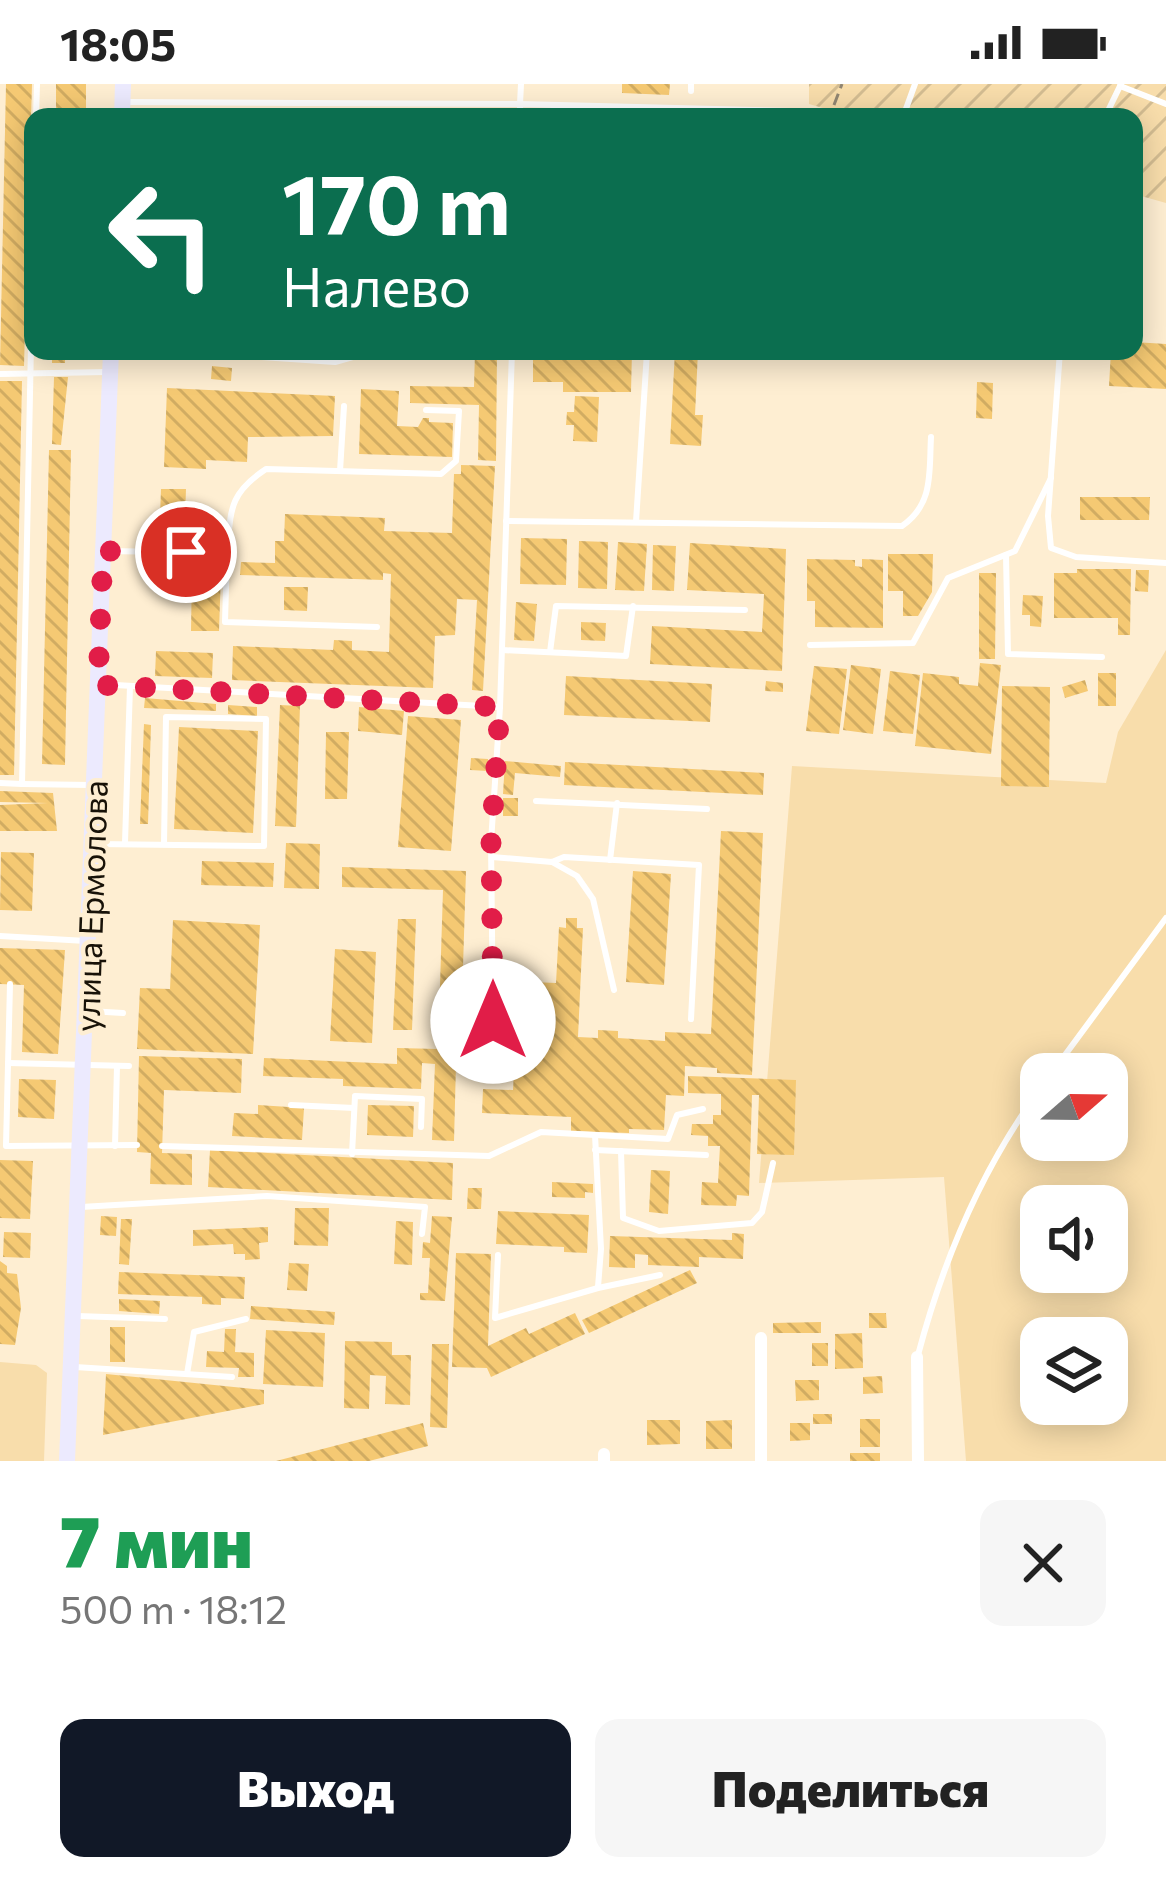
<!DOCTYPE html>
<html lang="ru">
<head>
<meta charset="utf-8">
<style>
	:root { --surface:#fff; --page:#f6f6f6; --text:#222; --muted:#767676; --accent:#111827 }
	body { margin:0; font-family:Commissioner,sans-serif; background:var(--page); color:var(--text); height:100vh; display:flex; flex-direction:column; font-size:45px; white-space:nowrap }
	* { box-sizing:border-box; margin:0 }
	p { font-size:39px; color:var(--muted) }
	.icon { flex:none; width:66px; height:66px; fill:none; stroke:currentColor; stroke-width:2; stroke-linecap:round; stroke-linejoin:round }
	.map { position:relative; height:1377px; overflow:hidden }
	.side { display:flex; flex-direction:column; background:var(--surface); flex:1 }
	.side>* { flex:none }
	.hud { position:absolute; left:24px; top:24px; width:1119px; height:252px; border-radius:24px; box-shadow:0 6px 30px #0003; background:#0b6e4f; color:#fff; overflow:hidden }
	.needle { width:78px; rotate:70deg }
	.tools { position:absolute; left:1020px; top:969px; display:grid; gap:24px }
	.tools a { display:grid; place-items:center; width:108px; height:108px; border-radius:24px; background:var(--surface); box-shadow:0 6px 30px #0003; font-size:60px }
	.pin { position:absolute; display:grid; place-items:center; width:102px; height:102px; color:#fff; margin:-51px; border:6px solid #fff; border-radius:50%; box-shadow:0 3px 12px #0007 }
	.me { position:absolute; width:132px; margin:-66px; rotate:0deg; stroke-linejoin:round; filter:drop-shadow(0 0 9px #0008) }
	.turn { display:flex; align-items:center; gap:42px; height:252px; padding:0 60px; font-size:54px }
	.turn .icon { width:156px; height:156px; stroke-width:2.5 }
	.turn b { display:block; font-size:84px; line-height:102px }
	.round { display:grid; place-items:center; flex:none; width:126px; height:126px; border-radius:24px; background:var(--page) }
	.summary { display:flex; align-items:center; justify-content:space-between; height:204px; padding:0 60px }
	h1 { font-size:72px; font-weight:800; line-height:90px; color:#1e9e55 }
	.primary-button { display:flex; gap:24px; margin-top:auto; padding:24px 60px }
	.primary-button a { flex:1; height:138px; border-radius:24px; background:var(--accent); color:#fff; font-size:48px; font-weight:800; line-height:138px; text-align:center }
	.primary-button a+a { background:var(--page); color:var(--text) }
	.status { display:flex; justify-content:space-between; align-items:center; height:84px; padding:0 60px; background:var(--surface); direction:ltr }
	.status svg { height:33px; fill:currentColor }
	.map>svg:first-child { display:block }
	.grass { fill:#f8ddab; fill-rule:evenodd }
	.garden { fill:url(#garden-furrows) }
	.building { fill:url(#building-back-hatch) }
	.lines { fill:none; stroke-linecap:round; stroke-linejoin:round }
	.path { stroke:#918672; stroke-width:3; stroke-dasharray:12 6; stroke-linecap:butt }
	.lane { stroke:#fff; stroke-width:6 }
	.street { stroke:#fff; stroke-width:12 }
	.secondary { stroke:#eceafe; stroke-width:16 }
	.route { stroke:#e11d48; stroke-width:21; stroke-dasharray:0 37.8 }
	.labels { text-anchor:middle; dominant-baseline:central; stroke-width:9; stroke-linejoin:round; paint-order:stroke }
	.street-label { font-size:33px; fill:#181208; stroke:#feeed2 }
</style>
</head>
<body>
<div class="status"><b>18:05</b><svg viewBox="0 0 49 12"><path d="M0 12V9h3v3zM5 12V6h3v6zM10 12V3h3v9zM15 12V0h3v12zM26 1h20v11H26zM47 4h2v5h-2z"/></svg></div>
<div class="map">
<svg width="1166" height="1377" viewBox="0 0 1166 1377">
	<defs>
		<pattern id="garden-furrows" width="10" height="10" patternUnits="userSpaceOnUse" patternTransform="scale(3)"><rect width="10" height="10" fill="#f8ddab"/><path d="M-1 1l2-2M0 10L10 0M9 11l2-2" fill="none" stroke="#d4bd92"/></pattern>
		<pattern id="building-back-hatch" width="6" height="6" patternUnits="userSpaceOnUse" patternTransform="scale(3)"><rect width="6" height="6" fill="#f5c973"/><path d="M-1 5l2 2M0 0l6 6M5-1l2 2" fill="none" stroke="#d1ac62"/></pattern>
	</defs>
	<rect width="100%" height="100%" fill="#feeed2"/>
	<g class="grass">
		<path d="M1166,566v811h-200l-22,-284 -185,6 33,-417 314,17 12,-51zM1041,990h66v66h-66zM1041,1122h66v66h-66zM1041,1254h66v66h-66z"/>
		<polygon points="0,1278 36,1281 47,1289 44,1377 0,1377"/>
	</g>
	<polygon class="garden" points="809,0 1166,0 1166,119 1134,110 1134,33 854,33 809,20"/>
	<g class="building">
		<polygon points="6,0 32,0 24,282 0,281"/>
		<rect x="56" y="0" width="30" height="33"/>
		<polygon points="622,0 670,0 669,11 622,9"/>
		<polygon points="1134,258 1166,260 1166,305 1109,302 1111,267 1134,267"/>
		<rect x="52" y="267" width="13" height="12"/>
		<polygon points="475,267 497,267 496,377 478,376 479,321 410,319 410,302 474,303"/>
		<polygon points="533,267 632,267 631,308 563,308 563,298 533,298"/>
		<polygon points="675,267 698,267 695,331 703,331 701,362 670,360"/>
		<polygon points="212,282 232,284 231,297 211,295"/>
		<polygon points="54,293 68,293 61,361 52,360"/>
		<polygon points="0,297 22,297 14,691 0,691"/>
		<polygon points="977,298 993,299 992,335 976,334"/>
		<polygon points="167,304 335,312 333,352 248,353 247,378 206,376 206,385 164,383"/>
		<polygon points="361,305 399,307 397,342 418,343 423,334 429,334 429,338 453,339 452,373 359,370"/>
		<polygon points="575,312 599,313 597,358 573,357 574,341 566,341 567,328 574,328"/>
		<polygon points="49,366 71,366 65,681 42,680"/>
		<polygon points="461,381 495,382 483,607 472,606 477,516 457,515 455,551 435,552 433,604 232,596 233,562 333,566 334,556 352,557 352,566 389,568 391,490 383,489 383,496 240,491 241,478 275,479 275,457 284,457 285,430 385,434 384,447 452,449 454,390 461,390"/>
		<polygon points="161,405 186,405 184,461 159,460"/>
		<polygon points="1080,413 1150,413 1149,436 1080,436"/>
		<polygon points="521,454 567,455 566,501 520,500"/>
		<polygon points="579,457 608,458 607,505 578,504"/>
		<polygon points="618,458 647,460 644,507 615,506"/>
		<polygon points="690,459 786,465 782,587 650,580 652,542 762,548 764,510 687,506"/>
		<polygon points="653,461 676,462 674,507 652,506"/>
		<polygon points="888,470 933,470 932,508 918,532 903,532 903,507 888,507"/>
		<polygon points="807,475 855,476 855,482 862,483 862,475 883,476 883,544 815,543 815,517 807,517"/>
		<polygon points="157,478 177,479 177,497 157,497"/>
		<polygon points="1077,485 1131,485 1130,551 1118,551 1118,534 1054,534 1054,489 1077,489"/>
		<polygon points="1136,486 1149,486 1148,508 1135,507"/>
		<polygon points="192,487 221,488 219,547 191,547"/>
		<polygon points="979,489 996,489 995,575 979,575"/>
		<polygon points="284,503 308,503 307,527 284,526"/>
		<polygon points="1023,511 1043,512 1041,543 1030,542 1030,531 1022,531"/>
		<polygon points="516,518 537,520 534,557 514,556"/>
		<polygon points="581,538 606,539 605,557 581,556"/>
		<polygon points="156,567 213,569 212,594 155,592"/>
		<polygon points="980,579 1001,581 991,670 915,662 923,589 959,593 959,600 978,602"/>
		<polygon points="851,581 881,585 873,650 843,646"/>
		<polygon points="814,582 847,585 839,650 806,647"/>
		<polygon points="890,587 920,591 913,650 883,647"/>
		<rect x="1098" y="589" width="18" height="33"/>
		<polygon points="566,592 712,600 710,638 564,631"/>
		<polygon points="1085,596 1088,607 1065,614 1062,603"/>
		<polygon points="766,597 783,599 783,608 765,607"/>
		<polygon points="1002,602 1050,603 1049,703 1001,702"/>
		<polygon points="145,614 216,620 216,627 144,624"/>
		<polygon points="228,621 257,623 257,632 228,630"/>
		<polygon points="280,621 300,622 296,743 275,742"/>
		<polygon points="359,623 404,627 402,651 358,647"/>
		<polygon points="408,632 461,636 451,767 398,763"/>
		<polygon points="144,640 151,641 148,740 140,740"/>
		<polygon points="179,643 258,647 253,749 174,745"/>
		<polygon points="326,648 349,648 347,715 325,715"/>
		<polygon points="471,674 488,675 488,687 470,686"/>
		<polygon points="505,677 561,682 560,693 515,689 513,711 503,710"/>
		<polygon points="565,678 764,689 763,711 564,701"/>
		<polygon points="0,707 53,709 57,747 0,747 0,721 48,719 0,718"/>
		<rect x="503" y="714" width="15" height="18"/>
		<polygon points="721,747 763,749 752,991 717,989 717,984 685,982 684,1012 666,1011 664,1046 629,1045 629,1049 571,1047 571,1033 482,1029 483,1005 513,1006 514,987 484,985 485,950 510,951 510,963 529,964 532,898 556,899 559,843 566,844 566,834 577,834 577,844 583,844 578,953 598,954 598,946 618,947 618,954 665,957 665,948 711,950"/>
		<polygon points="286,759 320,760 319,805 284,804"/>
		<polygon points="1,768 34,769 32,827 0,826"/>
		<polygon points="202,777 274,779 273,803 201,801"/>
		<polygon points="342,783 466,787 460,980 456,980 454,1057 432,1056 435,980 422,979 421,1005 343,1002 343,995 263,992 264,974 397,980 397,964 438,965 443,806 342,803"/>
		<polygon points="633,787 671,790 664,901 626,898"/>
		<polygon points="398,835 416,835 412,946 393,946"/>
		<polygon points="173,836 260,841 253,970 137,965 140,904 170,905"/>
		<polygon points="0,864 65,866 58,970 22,968 24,901 0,900"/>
		<polygon points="335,865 376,868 372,959 330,957"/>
		<polygon points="139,972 242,975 241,1009 164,1006 162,1069 192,1070 192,1101 150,1100 151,1069 137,1068"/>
		<polygon points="688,992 796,996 794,1071 757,1070 759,1011 752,1011 749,1112 737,1111 736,1122 701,1121 702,1098 718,1099 720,1062 708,1062 708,1052 691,1051 692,1040 713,1040 713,1031 721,1031 721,1010 688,1009"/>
		<polygon points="19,995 56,996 54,1035 18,1033"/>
		<polygon points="258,1021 304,1024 302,1056 232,1052 234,1029 258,1030"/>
		<polygon points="368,1021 414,1022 413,1053 367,1051"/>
		<polygon points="210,1066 453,1079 452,1116 208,1103"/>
		<polygon points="0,1076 33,1077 30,1135 0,1134"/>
		<polygon points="651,1086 670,1087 668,1130 649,1128"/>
		<polygon points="552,1098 593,1100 593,1109 585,1108 585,1114 552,1113"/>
		<polygon points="468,1104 482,1104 481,1125 467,1125"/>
		<polygon points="295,1124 329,1124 328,1162 294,1161"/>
		<polygon points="498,1127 589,1131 587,1169 564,1168 564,1163 496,1160"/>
		<polygon points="101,1132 117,1133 116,1152 100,1151"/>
		<polygon points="432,1132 452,1133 445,1217 420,1216 420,1209 428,1209 430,1174 422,1174 423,1158 430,1159"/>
		<polygon points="121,1135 132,1135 129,1181 119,1180"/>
		<polygon points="396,1137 413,1138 412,1181 394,1180"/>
		<polygon points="268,1143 268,1158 259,1159 260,1175 245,1176 245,1170 234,1170 233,1160 193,1162 193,1146"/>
		<polygon points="4,1148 31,1149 30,1174 3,1173"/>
		<polygon points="732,1149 744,1150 743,1175 699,1173 699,1183 648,1181 648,1171 635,1170 635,1184 609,1183 610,1152 732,1156"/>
		<polygon points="456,1169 491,1170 488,1262 526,1244 529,1250 575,1229 585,1250 491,1293 487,1284 452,1283"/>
		<polygon points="0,1177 7,1182 7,1189 17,1190 21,1224 15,1261 0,1260"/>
		<polygon points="289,1179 309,1180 307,1207 287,1206"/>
		<polygon points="690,1186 697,1199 589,1249 582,1236"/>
		<polygon points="119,1188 245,1193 244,1215 221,1214 221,1221 202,1220 202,1213 118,1210"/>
		<polygon points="119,1215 160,1217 159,1230 119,1227"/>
		<polygon points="251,1222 335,1228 334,1241 250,1235"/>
		<polygon points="869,1229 886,1229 887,1244 869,1244"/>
		<polygon points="821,1238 821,1249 773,1249 773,1239"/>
		<rect x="110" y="1243" width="15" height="35"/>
		<polygon points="225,1245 236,1245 235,1268 254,1269 254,1293 238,1293 239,1284 206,1283 207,1267 224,1268"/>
		<polygon points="266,1246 325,1249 323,1303 263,1300"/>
		<polygon points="862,1249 863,1284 835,1285 835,1250"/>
		<polygon points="345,1257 392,1258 392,1271 411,1271 410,1321 385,1320 386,1292 370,1291 369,1325 344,1324"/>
		<rect x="812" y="1259" width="16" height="23"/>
		<polygon points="432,1260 449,1260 447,1344 430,1343"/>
		<polygon points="106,1290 264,1306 264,1320 103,1351"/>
		<polygon points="882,1292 883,1309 863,1310 863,1293"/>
		<polygon points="795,1296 819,1296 819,1316 796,1317"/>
		<rect x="813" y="1330" width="19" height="10"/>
		<rect x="860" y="1335" width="20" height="28"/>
		<polygon points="647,1336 680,1336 680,1360 647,1361"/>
		<polygon points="732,1336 732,1365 706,1365 706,1337"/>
		<polygon points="423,1339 428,1362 369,1377 276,1377"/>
		<polygon points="790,1339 810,1339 810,1356 790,1357"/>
		<rect x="850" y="1369" width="30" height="8"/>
	</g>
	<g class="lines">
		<polyline class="path" points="834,21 842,0"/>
		<g class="lane">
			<polyline points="691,0 691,7"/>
			<polyline points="1120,2 1166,20"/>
			<polyline points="124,18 520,20 521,0"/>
			<polyline points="553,21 556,33"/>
			<polyline points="36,33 37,0"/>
			<polyline points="520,33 520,20 831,28 846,33"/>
			<polyline points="903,33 915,0"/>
			<polyline points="1105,33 1121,0"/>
			<polyline points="1060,267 1048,432 1051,464 1076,473 1166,479"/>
			<polyline points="115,270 215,270 335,278 374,267"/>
			<polyline points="0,290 107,288"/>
			<polyline points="340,387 344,322"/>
			<path d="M506,437l396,5c32,-22 27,-54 29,-89"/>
			<polyline points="636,438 647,268"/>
			<path d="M107,467l120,2c4,-42 1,-59 39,-84l175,5 15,-13 3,-50 -33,-1"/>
			<polyline points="227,469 225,538 377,543"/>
			<polyline points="1006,471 1008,570 1102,573"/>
			<polyline points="810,561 913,559 948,494 1015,467 1051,394"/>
			<polyline points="502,566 626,572 633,522"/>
			<polyline points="550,568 556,522 745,526"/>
			<polyline points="98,600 500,623 491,758 493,937"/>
			<polyline points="500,623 512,267"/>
			<polyline points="0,699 22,700 33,163"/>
			<polyline points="22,700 91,701"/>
			<polyline points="536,717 707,725"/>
			<polyline points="125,759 130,602"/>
			<polyline points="97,760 264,762 266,635 166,633 164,760"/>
			<polyline points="492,773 552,778 564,773 699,781 691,935"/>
			<polyline points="610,776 617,719"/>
			<polyline points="552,778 577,792 593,815 614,906"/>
			<polyline points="0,852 86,857"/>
			<polyline points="10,900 6,1062 137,1061"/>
			<polyline points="89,927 123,929"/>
			<polyline points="8,979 129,982"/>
			<polyline points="1051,990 1166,834"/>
			<polyline points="291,1021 354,1024"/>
			<polyline points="595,1051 601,1165 598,1203"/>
			<polyline points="115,1062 117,982"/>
			<polyline points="162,1062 489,1072 541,1048 668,1055 677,1031 703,1025"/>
			<polyline points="595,1066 706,1071"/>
			<polyline points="621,1067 623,1134 659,1147 752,1139 762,1128 773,1079"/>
			<polyline points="352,1070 355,1012 422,1015 421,1043"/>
			<polyline points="81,1123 267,1112 425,1123 422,1150"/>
			<polyline points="498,1171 495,1234 598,1204 660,1191"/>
			<polyline points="77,1232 165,1235"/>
			<path d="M918,1271c25,-94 65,-189 123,-267"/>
			<polyline points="75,1283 232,1293"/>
			<polyline points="187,1290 194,1248 246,1235"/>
		</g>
		<g class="street">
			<polyline points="917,1273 918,1377"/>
			<polyline points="604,1370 604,1377"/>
			<polyline points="761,1377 761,1254"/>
		</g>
		<g class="secondary">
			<polyline points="122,33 123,0"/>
			<polyline points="67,1377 111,267"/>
		</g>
	</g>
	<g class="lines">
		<polyline class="route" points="186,468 103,467 98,601 500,623 491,758 493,937"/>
	</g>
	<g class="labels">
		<g class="street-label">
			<text transform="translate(90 822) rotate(-88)">улица Ермолова</text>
		</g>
	</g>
</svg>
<div class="tools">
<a><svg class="needle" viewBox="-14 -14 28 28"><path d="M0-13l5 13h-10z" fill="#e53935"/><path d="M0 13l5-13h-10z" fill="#767676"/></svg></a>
<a><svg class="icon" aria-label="sound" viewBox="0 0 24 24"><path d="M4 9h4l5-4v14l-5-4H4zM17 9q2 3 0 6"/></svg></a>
<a><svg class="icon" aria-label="layers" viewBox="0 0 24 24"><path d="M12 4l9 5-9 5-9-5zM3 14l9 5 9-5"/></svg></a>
</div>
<div class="pin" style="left:186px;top:468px;background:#d93025"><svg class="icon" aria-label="arrive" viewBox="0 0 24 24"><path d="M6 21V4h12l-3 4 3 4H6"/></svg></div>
<svg class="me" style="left:493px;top:937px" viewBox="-20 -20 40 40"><circle r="19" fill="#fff"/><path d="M0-13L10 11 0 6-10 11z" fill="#e11d48"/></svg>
<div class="hud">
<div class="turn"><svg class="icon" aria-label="left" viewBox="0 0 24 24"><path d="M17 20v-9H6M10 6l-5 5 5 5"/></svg><div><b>170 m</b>Налево</div></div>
</div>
</div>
<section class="side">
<div class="summary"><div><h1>7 мин</h1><p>500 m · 18:12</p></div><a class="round"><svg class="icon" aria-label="close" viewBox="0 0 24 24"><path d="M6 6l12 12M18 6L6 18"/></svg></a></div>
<div class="primary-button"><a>Выход</a><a>Поделиться</a></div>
</section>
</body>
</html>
